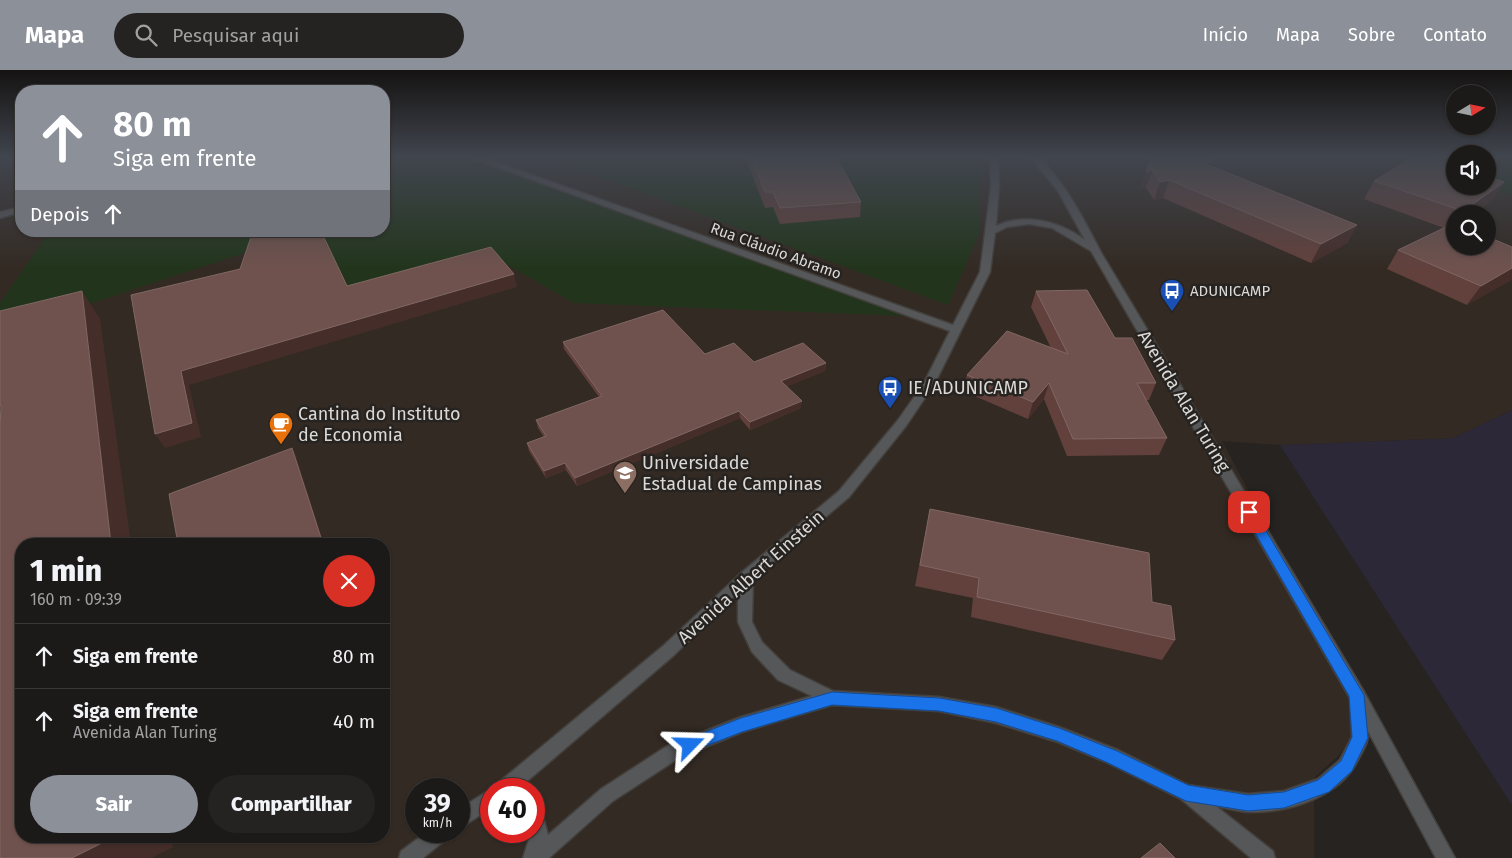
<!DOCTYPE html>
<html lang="pt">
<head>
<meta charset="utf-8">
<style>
	:root { --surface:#1c1a18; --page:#252321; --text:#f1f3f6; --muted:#a0a1a2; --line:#3a3837; --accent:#8c9099 }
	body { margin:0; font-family:"Fira Sans",sans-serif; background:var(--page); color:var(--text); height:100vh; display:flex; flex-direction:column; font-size:19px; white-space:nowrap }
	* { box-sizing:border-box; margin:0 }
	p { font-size:16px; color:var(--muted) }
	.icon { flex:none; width:28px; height:28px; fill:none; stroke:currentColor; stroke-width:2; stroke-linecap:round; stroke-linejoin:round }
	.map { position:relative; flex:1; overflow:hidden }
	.sheet { position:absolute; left:15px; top:468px; width:375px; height:305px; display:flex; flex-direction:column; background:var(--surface); border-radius:20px; box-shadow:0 1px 4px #0004,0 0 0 1px var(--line) }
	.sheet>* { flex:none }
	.guide { position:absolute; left:15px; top:15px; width:375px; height:152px; border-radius:20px; box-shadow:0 1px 4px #0004,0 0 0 1px var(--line); background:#8c9099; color:#fff; overflow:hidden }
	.needle { width:32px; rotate:80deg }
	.controls { position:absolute; left:1446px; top:15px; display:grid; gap:10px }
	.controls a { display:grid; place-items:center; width:50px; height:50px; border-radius:50%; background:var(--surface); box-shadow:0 1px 4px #0004,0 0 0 1px var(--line); font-size:25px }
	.speed { position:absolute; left:405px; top:708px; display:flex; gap:10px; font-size:25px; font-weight:700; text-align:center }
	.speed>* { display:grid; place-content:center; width:65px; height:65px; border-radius:50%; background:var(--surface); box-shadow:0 1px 4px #0004,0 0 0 1px var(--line); line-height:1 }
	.speed small { font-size:12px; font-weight:400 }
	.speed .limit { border:8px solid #d22; background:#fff; color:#111 }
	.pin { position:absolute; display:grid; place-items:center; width:42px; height:42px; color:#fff; margin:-21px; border-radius:10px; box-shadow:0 2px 8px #0006 }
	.me { position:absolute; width:55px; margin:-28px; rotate:68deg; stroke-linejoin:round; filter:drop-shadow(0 0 4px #0008) }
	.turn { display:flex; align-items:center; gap:18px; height:105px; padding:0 15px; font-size:22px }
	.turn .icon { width:65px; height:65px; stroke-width:2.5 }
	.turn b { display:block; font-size:35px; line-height:42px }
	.then { display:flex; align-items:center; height:48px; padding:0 15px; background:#0003; gap:10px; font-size:19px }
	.round { display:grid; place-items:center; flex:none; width:52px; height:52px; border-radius:26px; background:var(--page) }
	.headline { display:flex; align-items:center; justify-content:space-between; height:85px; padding:0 15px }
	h1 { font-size:30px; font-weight:800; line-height:38px }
	.button { display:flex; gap:10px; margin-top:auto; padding:10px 15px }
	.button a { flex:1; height:58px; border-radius:30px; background:var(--accent); color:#fff; font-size:20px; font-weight:800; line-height:58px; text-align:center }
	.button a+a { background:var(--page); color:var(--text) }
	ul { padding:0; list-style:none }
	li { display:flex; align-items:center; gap:15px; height:65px; padding:0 15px; border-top:1px solid var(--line) }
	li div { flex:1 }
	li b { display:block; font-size:19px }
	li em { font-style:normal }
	header { display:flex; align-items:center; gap:30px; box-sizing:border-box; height:70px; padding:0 25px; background:var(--accent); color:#fff }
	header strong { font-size:24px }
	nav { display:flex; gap:28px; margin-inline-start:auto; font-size:18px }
	.search { width:350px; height:45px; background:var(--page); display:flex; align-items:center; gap:12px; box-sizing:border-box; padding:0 18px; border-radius:28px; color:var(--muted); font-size:19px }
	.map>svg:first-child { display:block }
	.commercial { fill:#2d2838 }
	.built { fill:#332a23; fill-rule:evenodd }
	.green { fill:#22351c }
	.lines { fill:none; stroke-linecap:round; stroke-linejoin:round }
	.minor-casing { stroke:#43403d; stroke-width:3 }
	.minor { fill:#565759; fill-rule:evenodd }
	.wall { fill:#62413d }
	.shaded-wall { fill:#452e2a }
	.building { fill:#6f524d; stroke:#806763 }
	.route { fill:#1a73e8; stroke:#114b97 }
	.labels { text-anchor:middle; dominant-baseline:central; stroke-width:5; stroke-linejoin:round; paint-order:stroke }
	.far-street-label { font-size:15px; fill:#dbd9d7; stroke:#262320 }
	.far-poi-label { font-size:15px; fill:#dbd9d7; stroke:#262320; text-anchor:start }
	.poi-label { font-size:18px; fill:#dbd9d7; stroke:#262320; text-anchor:start }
	.street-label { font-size:18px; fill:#dbd9d7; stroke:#262320 }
</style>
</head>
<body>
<header>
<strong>Mapa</strong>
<div class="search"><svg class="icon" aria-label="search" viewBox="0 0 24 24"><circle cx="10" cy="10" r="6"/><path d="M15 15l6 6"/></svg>Pesquisar aqui</div>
<nav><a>Início</a><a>Mapa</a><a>Sobre</a><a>Contato</a></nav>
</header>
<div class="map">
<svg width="1512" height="788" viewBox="0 0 1512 788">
	<rect width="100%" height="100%" fill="#262320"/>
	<polygon class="commercial" points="1512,340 1512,735 1280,375 1453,368"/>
	<path class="built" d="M0,87h21v74h363v-74h1071v29h33v-29h24v253l-59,28 -173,7 -58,-4 108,202 29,62 -4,31 -17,20 -24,22v80h-1314zM1455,144h33v32h-33zM21,474h363v292h-363zM416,719h43v42h-43zM491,719h43v42h-43z"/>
	<g class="green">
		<polygon points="384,87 465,87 906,246 574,233 488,184 348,220 320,161 384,161"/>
		<polygon points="546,87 981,87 979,164 948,235"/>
		<polygon points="1488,87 1512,87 1512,126 1484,116 1488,116"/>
		<polygon points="50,161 312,161 0,263 0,233"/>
	</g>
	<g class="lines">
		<defs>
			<g id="minor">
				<path d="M469,87h13l471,168 27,-53 11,-86 -1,-29h8l1,29 -3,40c29,-14 64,-5 89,14l-27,-49 -28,-34h9c28,28 45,63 63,97l261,436 92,168h-19l-68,-127c1,11 -5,19 -10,29 -18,37 -70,53 -110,52 -10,-1 -21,-4 -31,-5l56,44 2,7h-24l-70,-59 -75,-37 -48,-20 -62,-19 -57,-12 -107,-6 -90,27 -63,26 -66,43 -64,57h-26l7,-22 -1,-5h5v-28l6,3 8,29 53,-46 66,-43 74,-29 71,-21 -34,-16 -26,-28 -14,-30v-29l-65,63 -155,133h-23l3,-6 165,-137 78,-73 98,-82 59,-71 26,-37 26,-52zM1029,154l23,4 39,23 259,447 2,39 -12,23 -22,19 -34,12 -36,3 -60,-9 -70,-35 -59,-23 -63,-20 -57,-10 -106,-6 -43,-21 -28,-28 -10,-20 1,-43 96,-82 57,-71 29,-43 55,-111 5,-39 12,-6z"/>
				<polygon points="21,137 21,142 0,148 0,142"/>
				<polygon points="491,719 491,738 459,759 459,739"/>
				<polygon points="428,761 452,761 449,767 423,788 399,788 401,781"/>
			</g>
		</defs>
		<use href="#minor" class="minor-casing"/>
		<use href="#minor" class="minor"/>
	</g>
	<g class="wall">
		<polygon points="747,87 836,87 861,132 860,147 780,154 773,137 765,138 747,91"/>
		<polygon points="1152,87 1212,91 1210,96 1357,155 1347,173 1311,193 1163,128 1154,130 1146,118 1140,120"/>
		<polygon points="1374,111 1504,112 1492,130 1473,144 1455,144 1455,176 1512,177 1467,235 1387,199 1398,180 1444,158 1364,129"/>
		<polygon points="1036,221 1115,268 1156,313 1149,330 1146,330 1167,368 1159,385 1067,386 1044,329 1028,349 963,321 967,305 1051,278 1031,237"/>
		<polygon points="563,272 705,284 754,292 826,293 825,301 787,316 801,338 750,360 740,348 577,416 566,400 546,408 529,381 527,373 544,367 538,358 536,350 599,327 564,279"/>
		<polygon points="930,439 1152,532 1175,570 1162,590 971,547 973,528 915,516"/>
	</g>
	<g class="shaded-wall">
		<polygon points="1193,87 1221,87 1188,101"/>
		<polygon points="1212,91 1205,109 1206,94"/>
		<polygon points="1152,100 1146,118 1140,120 1146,102"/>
		<polygon points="1169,110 1163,128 1154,130 1160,112"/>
		<polygon points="1504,112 1492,130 1473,144 1461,144 1463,141"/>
		<polygon points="1357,155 1347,173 1311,193 1321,174"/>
		<polygon points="1512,198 1512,210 1467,235 1481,216"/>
		<polygon points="514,204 517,217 189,315 201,367 165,378 155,364 181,301"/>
		<polygon points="82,221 100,249 131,474 111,474"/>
		<polygon points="826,293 825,301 781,319 781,311"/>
		<polygon points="1049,313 1044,329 1028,349 1033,332"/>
		<polygon points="802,331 801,338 750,360 750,352"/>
		<polygon points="739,341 740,348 577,416 575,408"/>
		<polygon points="292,378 296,386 324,474 323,474"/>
		<polygon points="565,393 566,400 546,408 544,401"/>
		<polygon points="384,655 387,665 384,667"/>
		<polygon points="116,766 171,766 173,777 151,788 72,788"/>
	</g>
	<g class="building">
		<polygon points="751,87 836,87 861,132 780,138 773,122 765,122"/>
		<polygon points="1152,87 1204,87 1212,91 1206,94 1357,155 1321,174 1169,110 1160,112 1152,100 1146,102"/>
		<polygon points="1413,87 1426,87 1455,97 1455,116 1488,116 1488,107 1504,112 1463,141 1374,111"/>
		<polygon points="1452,154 1455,155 1455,176 1488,176 1488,167 1512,177 1512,198 1481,216 1398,180"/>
		<polygon points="260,161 321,161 347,216 491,177 514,204 181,301 192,353 155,364 131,225 240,199 252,164"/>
		<polygon points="1087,220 1115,268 1132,268 1156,313 1137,313 1167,368 1073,369 1049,313 1033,332 967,305 1007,261 1068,284 1036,221"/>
		<polygon points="82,221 111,474 21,474 21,766 116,766 72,788 0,788 0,357 1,336 0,336 0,241"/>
		<polygon points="663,240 705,284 734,273 754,292 803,273 826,293 781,311 802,331 750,352 739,341 575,408 565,393 544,401 527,373 546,366 536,350 602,326 563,272"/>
		<polygon points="292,378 323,474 178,474 169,424"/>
		<polygon points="930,439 1149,483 1152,532 1171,536 1175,570 977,527 979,508 920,495"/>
		<polygon points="1160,773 1175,788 1141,788"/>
	</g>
	<linearGradient id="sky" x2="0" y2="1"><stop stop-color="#151312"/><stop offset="0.44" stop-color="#41454e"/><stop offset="1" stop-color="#41454e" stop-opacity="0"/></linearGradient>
	<rect width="1512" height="198" fill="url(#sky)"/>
	<polygon class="route" points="1249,437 1253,439 1364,625 1368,668 1352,701 1329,722 1284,738 1248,741 1186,731 1106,692 1057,671 996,652 939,641 832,635 742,662 690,682 685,680 683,675 685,670 741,648 832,622 939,628 996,638 1059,658 1117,681 1188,715 1248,725 1284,722 1318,710 1341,691 1352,667 1349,626 1243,442"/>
	<defs>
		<symbol id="bus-pin" viewBox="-11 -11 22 30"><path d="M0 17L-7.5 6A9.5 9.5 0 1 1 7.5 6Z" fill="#1a4fb4" stroke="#262320"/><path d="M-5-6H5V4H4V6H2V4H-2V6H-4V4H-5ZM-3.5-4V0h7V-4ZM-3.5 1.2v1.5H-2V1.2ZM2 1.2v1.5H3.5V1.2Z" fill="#fff"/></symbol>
		<symbol id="cafe-pin" viewBox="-11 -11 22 30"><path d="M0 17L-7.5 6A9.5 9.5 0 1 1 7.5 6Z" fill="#e8710a" stroke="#262320"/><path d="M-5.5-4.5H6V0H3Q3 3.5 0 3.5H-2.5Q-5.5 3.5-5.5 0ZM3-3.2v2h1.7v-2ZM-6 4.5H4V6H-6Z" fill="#fff"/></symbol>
		<symbol id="university-pin" viewBox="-11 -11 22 30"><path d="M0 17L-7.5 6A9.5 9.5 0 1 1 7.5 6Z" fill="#8d6e63" stroke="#262320"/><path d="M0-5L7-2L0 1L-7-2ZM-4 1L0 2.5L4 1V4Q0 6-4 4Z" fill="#fff"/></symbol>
	</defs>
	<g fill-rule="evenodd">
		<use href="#bus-pin" x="1158" y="207" width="28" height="38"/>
		<use href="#bus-pin" x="876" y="304" width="28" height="38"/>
		<use href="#cafe-pin" x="267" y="340" width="28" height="38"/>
		<use href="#university-pin" x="611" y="389" width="28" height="38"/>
	</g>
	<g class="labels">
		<g class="far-street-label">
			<text transform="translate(776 181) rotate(20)">Rua Cláudio Abramo</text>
		</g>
		<g class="far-poi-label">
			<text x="1190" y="221">ADUNICAMP</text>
		</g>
		<g class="poi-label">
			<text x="908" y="318">IE/ADUNICAMP</text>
			<text x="298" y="344">Cantina do Instituto<tspan x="298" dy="21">de Economia</tspan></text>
			<text x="642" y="393">Universidade<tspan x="642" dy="21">Estadual de Campinas</tspan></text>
		</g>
		<g class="street-label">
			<text transform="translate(1184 331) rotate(59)">Avenida Alan Turing</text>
			<text transform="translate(751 507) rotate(-42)">Avenida Albert Einstein</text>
		</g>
	</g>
</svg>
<div class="controls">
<a><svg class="needle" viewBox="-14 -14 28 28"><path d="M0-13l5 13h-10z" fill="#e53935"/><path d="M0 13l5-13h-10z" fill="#a0a1a2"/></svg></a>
<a><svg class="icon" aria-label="sound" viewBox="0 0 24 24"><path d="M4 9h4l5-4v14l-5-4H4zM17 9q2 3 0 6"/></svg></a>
<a><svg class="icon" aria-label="search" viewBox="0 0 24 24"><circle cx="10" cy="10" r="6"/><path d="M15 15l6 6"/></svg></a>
</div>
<div class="speed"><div>39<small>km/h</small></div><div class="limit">40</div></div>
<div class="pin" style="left:1249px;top:442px;background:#d93025"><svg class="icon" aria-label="arrive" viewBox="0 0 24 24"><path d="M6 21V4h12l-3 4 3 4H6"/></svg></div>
<svg class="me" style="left:690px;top:675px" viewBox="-20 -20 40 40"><path d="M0-17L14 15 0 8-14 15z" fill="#1a73e8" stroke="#fff" stroke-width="4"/></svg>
<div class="guide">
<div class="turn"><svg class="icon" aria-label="ahead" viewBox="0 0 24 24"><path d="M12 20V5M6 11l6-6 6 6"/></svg><div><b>80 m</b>Siga em frente</div></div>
<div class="then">Depois<svg class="icon" aria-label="ahead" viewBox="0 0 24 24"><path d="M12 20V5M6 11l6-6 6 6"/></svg></div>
</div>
<section class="sheet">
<div class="headline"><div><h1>1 min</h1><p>160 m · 09:39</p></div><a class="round" style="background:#d93025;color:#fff"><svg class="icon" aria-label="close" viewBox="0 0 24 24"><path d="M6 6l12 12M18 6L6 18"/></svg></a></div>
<ul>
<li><svg class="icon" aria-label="ahead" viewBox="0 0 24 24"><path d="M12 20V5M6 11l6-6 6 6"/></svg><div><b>Siga em frente</b></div><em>80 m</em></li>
<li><svg class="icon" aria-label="ahead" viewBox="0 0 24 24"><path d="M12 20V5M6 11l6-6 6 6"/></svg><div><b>Siga em frente</b><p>Avenida Alan Turing</p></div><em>40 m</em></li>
</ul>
<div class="button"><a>Sair</a><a>Compartilhar</a></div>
</section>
</div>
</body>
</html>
